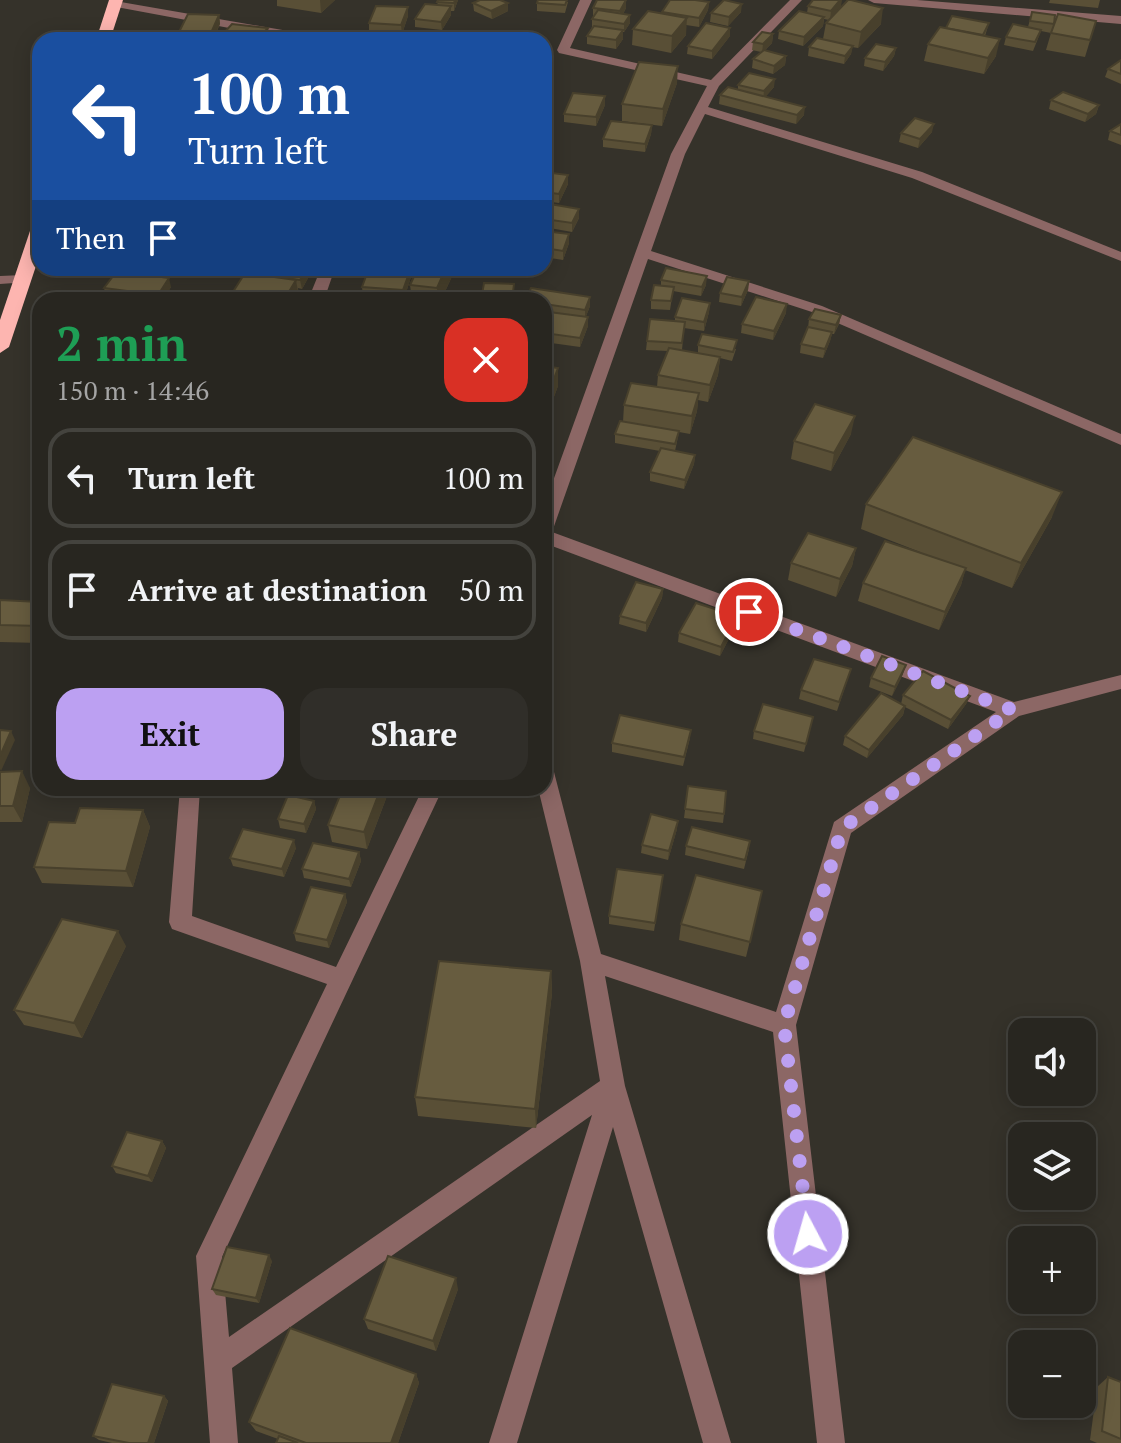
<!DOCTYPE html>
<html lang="en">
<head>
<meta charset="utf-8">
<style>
	:root { --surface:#282620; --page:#302e29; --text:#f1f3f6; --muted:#a5a5a5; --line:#44433e; --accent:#bca0f2 }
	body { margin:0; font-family:"PT Serif",serif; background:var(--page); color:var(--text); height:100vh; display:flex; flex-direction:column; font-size:30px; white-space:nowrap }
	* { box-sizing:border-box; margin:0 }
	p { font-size:26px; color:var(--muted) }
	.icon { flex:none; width:44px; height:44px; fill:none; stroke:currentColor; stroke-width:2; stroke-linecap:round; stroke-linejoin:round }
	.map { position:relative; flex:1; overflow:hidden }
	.panel { position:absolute; left:32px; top:292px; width:520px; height:504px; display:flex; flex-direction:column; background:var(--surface); border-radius:24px; box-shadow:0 4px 20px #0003,0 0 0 2px var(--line) }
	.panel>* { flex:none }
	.top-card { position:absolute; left:32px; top:32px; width:520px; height:244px; border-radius:24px; box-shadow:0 4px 20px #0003,0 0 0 2px var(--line); background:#1a4fa0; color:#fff; overflow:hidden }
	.buttons { position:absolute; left:1008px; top:1018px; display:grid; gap:16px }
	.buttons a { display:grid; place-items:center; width:88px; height:88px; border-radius:16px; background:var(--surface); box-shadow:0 4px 20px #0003,0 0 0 2px var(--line); font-size:40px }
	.pin { position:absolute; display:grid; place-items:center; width:68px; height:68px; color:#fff; margin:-34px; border:4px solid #fff; border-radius:50%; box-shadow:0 2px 8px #0007 }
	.me { position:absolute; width:88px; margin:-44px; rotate:354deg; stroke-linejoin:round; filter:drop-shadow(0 0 6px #0008) }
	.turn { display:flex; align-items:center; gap:28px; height:168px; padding:0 24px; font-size:36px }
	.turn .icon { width:104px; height:104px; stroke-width:2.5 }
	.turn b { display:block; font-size:56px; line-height:68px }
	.then { display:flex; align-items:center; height:76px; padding:0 24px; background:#0003; gap:16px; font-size:30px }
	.round { display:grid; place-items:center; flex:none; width:84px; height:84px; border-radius:24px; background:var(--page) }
	.overview { display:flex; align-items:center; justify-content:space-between; height:136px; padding:0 24px }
	h1 { font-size:48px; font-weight:700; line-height:60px; color:#1e9e55 }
	.button { display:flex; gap:16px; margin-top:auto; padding:16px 24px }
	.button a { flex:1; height:92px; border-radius:24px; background:var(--accent); color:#111; font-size:32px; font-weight:700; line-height:92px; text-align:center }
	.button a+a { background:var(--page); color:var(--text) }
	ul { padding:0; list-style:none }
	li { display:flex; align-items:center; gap:24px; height:100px; margin:0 16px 12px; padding:0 8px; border:4px solid var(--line); border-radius:24px }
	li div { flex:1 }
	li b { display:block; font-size:30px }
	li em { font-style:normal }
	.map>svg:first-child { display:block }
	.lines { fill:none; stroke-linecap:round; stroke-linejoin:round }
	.minor { fill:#8c6765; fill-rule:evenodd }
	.highway { fill:#fdb5b0; fill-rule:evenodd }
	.wall { fill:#594f36 }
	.shaded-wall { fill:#48402c }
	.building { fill:#675c3f; stroke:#48402c; stroke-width:2 }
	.route { stroke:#bca0f2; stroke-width:14; stroke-dasharray:0 25.2 }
</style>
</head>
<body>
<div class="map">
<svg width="1121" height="1443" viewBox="0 0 1121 1443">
	<rect width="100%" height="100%" fill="#35322a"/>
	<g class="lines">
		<g class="minor">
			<polygon points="580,0 592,0 570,48 711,80 790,0 802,0 719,86 708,107 922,172 1121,252 1121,261 912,178 705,114 685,154 651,251 822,306 1121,434 1121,445 812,312 648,259 552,532 1014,702 1121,675 1121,689 1019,716 851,833 796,1025 845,1443 817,1443 773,1032 605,976 625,1086 731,1443 703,1443 613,1127 517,1443 489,1443 592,1115 232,1368 238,1443 210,1443 196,1256 327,984 172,929 169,922 180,788 200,788 192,916 336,967 423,788 443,788 222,1257 229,1337 600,1081 580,961 538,788 544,788 544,764 551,766 554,772 601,954 776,1012 834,822 996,712 544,543 544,506 671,154 707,86 559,53 557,50"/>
			<polygon points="868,0 917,0 1121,16 1121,24 874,3"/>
			<polygon points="115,1 294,32 437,32 475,36 481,40 294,40 111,6 111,2"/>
			<polygon points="321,268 335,268 324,300 308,300"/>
			<polygon points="23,275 30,279 28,282 0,284 0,276"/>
		</g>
		<g class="highway">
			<polygon points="109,0 123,0 110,40 96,40"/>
			<polygon points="40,223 40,254 9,347 0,353 0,320 31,228"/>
		</g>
	</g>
	<g class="wall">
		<polygon points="277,0 335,0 321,13 277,6"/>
		<polygon points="458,0 454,11 451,11 451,15 442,30 415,27 415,19 438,5 437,2"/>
		<polygon points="626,0 626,8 623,14 630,15 630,23 624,32 623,32 623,39 616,49 587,44 587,36 592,27 592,19 594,17 593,16 593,8"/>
		<polygon points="1050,0 1100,0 1098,8 1049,3"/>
		<polygon points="568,2 565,13 537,11 537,3"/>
		<polygon points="709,2 708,10 699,27 686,25 686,35 671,53 632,45 633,29 662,14 662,12"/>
		<polygon points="473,3 508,3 508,11 492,19 474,11"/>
		<polygon points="808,6 841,6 833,16 881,24 858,48 852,47 851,54 844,64 808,56 809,47 823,39 826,23 829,20 824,19 823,26 803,46 778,39 779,31 807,13"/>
		<polygon points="408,7 408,16 402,34 369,32 369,23"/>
		<polygon points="741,12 728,26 710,22 711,13"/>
		<polygon points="1032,12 1054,24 1096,21 1085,57 1046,50 1051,33 1041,31 1033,51 1004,45 1006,37 1028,27"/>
		<polygon points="219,15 220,24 213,40 181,40 179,32"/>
		<polygon points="989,23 985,36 996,56 984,74 924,61 928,44 946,28"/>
		<polygon points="773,34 772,43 765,50 786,56 785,65 773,74 752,68 753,59 761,52 752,50 753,42"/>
		<polygon points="222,35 270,36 266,40 223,40"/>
		<polygon points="730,36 712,59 687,54 688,46"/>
		<polygon points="896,48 894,56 883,71 864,66 865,58"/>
		<polygon points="1121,60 1121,84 1105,77 1108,69"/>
		<polygon points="677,83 662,126 622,121 622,104"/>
		<polygon points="738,85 774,87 765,97 804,115 796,124 719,104 720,95 738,90"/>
		<polygon points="1051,100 1099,105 1096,114 1085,122 1049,109"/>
		<polygon points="605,105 596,126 564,122 564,114"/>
		<polygon points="1121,124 1121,145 1108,140 1110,131"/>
		<polygon points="652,125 651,134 645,152 603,147 603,139"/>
		<polygon points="932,132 918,148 899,142 901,133"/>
		<polygon points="544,172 568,175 568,184 559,203 544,201"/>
		<polygon points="544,203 579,209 579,218 572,232 544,227"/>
		<polygon points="544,231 569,243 563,260 544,257"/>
		<polygon points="116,268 146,268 143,273"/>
		<polygon points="264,268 312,268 312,271 302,289 298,288 299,297 298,300 232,300 231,295 260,275"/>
		<polygon points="369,268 456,268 441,300 412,300 410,285 416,273 411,272 411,277 404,299 363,296 362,287"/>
		<polygon points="661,280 706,285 701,296 673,291 670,310 651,309 651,300 661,286"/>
		<polygon points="749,281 748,290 741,306 719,302 720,293"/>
		<polygon points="171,287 165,296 174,297 175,300 121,300 106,297 104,288"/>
		<polygon points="544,300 590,306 586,316 588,317 588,326 580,347 544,342 544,325 548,313 544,313"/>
		<polygon points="710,303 709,312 704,331 684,328 682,350 698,353 698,345 736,349 732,361 720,358 718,375 708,402 698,400 697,411 690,434 679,432 675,451 695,455 694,464 684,489 650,481 650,472 660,451 615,443 615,434 623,422 624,405 657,387 658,375 668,351 646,350 647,341 675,321 675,317"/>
		<polygon points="786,313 773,340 741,333 742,324"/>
		<polygon points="841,315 839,324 834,334 832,334 830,341 823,358 800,353 801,344 808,328 809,319"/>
		<polygon points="544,366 558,368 558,386 546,418 544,418"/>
		<polygon points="851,434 831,471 791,459 794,441"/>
		<polygon points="866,504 1052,517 1012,588 965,570 961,585 939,630 858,601 863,583 920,552 861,529"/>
		<polygon points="856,548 852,566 836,597 788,580 791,563"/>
		<polygon points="663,589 662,598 646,632 619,624 620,616"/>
		<polygon points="0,600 40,602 40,643 0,642"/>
		<polygon points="736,625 720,656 678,642 679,633"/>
		<polygon points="851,669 837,711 799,699 801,690"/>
		<polygon points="903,674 892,696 869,687 871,678"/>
		<polygon points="903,695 970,696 966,704 948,729 905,707 903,715 867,758 843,745 845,736 901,704"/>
		<polygon points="813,717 804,752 753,739 754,731"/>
		<polygon points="690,738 683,766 612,752 612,743"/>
		<polygon points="0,772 30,788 22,822 0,822"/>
		<polygon points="688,786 724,814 723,823 684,818"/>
		<polygon points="270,788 303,788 301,794"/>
		<polygon points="390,788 367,849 332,842 328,825"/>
		<polygon points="314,801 316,809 306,833 280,828 278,819"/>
		<polygon points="143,810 150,827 133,887 42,883 34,867 75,823"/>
		<polygon points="677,829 668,860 641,853 642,845"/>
		<polygon points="686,846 749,849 744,869 685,855"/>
		<polygon points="296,848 284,877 233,866 230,858"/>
		<polygon points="359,852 361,861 351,887 304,878 302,869"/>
		<polygon points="663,875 654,931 609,924 609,916"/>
		<polygon points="762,891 746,957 679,940 681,924"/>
		<polygon points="345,894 347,902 329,948 296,941 294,933"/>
		<polygon points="126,946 82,1038 24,1025 14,1010"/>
		<polygon points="551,971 552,993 536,1128 418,1116 415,1097"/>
		<polygon points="162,1141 166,1148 152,1182 116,1173 112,1166"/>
		<polygon points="272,1261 259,1303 216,1295 212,1289"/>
		<polygon points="458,1289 436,1351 368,1329 364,1319"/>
		<polygon points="416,1374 419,1383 398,1443 276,1443 278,1439 256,1431 249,1422"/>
		<polygon points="1108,1377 1121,1382 1121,1443 1097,1443 1090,1440 1097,1387"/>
		<polygon points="164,1396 168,1401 154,1443 112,1443 99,1440 93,1436"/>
	</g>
	<g class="shaded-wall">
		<polygon points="320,0 335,0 321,13"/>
		<polygon points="455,0 458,0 454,11 454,3"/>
		<polygon points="626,0 626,8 620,20 620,11"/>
		<polygon points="840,0 842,0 841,6 830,20 831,11"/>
		<polygon points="709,2 708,10 699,27 699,18"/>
		<polygon points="508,3 508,11 492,19 491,11"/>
		<polygon points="742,4 741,12 728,26 729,17"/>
		<polygon points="451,6 451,15 442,30 441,22"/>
		<polygon points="408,7 408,16 402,34 401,25"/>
		<polygon points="883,8 881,24 858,48 861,32"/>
		<polygon points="219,15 220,24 212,40 211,33"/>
		<polygon points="630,15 630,23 624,32 624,24"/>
		<polygon points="824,17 823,26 803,46 804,37"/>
		<polygon points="687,18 686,35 671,53 672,36"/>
		<polygon points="268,28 270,36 266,40 259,40"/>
		<polygon points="730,28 730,36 712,59 712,51"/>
		<polygon points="623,30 623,39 616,49 616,40"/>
		<polygon points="773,34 772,43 762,53 763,44"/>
		<polygon points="1000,39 996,56 984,74 988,58"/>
		<polygon points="853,46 851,54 844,64 845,56"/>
		<polygon points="896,48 894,56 883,71 885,62"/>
		<polygon points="786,56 785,65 773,74 774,66"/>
		<polygon points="678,66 677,83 662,126 663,109"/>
		<polygon points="775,79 774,87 763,100 764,91"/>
		<polygon points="605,96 605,105 596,126 596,117"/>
		<polygon points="1099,105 1096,114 1085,122 1088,114"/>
		<polygon points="805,107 804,115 796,124 797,115"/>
		<polygon points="934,124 932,132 918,148 920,139"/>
		<polygon points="652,125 651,134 645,152 645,144"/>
		<polygon points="568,175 568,184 559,203 559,194"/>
		<polygon points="579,209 579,218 572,232 572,223"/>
		<polygon points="569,234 569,243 563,260 563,251"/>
		<polygon points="307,268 312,268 312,271 302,289 300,280"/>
		<polygon points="411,268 411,277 404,299 403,290"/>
		<polygon points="446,268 456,268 441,300 438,300 437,288"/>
		<polygon points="707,276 706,285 701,296 702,287"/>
		<polygon points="169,278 171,287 163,300 157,295"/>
		<polygon points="296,280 299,297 298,300 284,300"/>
		<polygon points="749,281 748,290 741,306 742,297"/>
		<polygon points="590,297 590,306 585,319 585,310"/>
		<polygon points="710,303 709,312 704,331 704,322"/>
		<polygon points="787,304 786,313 773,340 774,331"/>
		<polygon points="841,315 839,324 834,334 836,325"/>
		<polygon points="588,317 588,326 580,347 580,338"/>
		<polygon points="832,332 830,341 823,358 825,349"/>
		<polygon points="720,357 718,375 708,402 710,385"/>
		<polygon points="558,368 558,386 546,418 546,400"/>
		<polygon points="699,393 697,411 690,434 692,416"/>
		<polygon points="855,416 851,434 831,471 834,453"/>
		<polygon points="695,455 694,464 684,489 685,480"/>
		<polygon points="1062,492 1052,517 1012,588 1021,563"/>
		<polygon points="856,548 852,566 836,597 840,579"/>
		<polygon points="966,568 961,585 939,630 945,612"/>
		<polygon points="663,589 662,598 646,632 646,623"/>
		<polygon points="737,616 736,625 720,656 721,647"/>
		<polygon points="906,665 903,674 892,696 895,687"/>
		<polygon points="970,696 966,704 948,729 951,720"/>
		<polygon points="905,706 903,715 867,758 869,750"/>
		<polygon points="11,731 15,740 1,771 0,769 0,756"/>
		<polygon points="22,771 30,788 22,822 13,806"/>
		<polygon points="381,788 390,788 367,849 364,832"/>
		<polygon points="314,801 316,809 306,833 304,824"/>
		<polygon points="143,810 150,827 133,887 126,871"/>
		<polygon points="678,821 677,829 668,860 669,851"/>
		<polygon points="294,840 296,848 284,877 282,869"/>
		<polygon points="359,852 361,861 351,887 349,879"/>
		<polygon points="345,894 347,902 329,948 327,940"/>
		<polygon points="118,931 126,946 82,1038 74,1023"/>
		<polygon points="551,971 552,993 536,1128 535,1109"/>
		<polygon points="162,1141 166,1148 152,1182 148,1176"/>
		<polygon points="269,1255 272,1261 259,1303 256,1298"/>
		<polygon points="456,1278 458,1289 436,1351 433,1341"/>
		<polygon points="416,1374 419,1383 398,1443 391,1443"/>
		<polygon points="164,1396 168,1401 154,1443 148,1443"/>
	</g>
	<g class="building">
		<polygon points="438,0 455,0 454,3 437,2"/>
		<polygon points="480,0 500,0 508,3 491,11 473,3"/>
		<polygon points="538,0 567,0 565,5 537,3"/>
		<polygon points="597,0 626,0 620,11 593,8"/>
		<polygon points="670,0 695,0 709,2 699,18 662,12"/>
		<polygon points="724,0 742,4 729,17 711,13"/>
		<polygon points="813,0 840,0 831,11 808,6"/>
		<polygon points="848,0 851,0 883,8 861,32 826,23"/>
		<polygon points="425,4 451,6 441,22 415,19"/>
		<polygon points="376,6 408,7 401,25 369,23"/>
		<polygon points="598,10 630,15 624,24 592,19"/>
		<polygon points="648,11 687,18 672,36 633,29"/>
		<polygon points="799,11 824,17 804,37 779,31"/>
		<polygon points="1032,12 1055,15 1054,24 1030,21"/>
		<polygon points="188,14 219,15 211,33 179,32"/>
		<polygon points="1058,14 1096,21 1090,40 1051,33"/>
		<polygon points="952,16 989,23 983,35 946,28"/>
		<polygon points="706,23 730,28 712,51 688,46"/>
		<polygon points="232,24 268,28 258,39 222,35"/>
		<polygon points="1013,24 1041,30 1035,42 1006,37"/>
		<polygon points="594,26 623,30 616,40 587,36"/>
		<polygon points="940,27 1000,39 988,58 928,44"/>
		<polygon points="287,32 324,36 322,40 281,40"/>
		<polygon points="762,32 773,34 763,44 753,42"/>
		<polygon points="817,38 853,46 845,56 809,47"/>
		<polygon points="876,44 896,48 885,62 865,58"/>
		<polygon points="764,50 786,56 774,66 753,59"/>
		<polygon points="1121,60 1121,74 1108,69"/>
		<polygon points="639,62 678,66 663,109 622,104"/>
		<polygon points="749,73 775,79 764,91 738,85"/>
		<polygon points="728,87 805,107 797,115 720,95"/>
		<polygon points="1063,92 1099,105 1088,114 1051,100"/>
		<polygon points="573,93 605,96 596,117 564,114"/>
		<polygon points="915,118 934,124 920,139 901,133"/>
		<polygon points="611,121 652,125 645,144 603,139"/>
		<polygon points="1121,124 1121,135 1110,131"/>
		<polygon points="544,172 568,175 559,194 544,192"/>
		<polygon points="544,203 579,209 572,223 544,219"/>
		<polygon points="544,231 569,234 563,251 544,248"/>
		<polygon points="264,268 307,268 300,280 260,275"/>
		<polygon points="369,268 411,268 403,290 362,287"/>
		<polygon points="418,268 446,268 437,288 410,285"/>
		<polygon points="666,268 707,276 702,287 661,280"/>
		<polygon points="117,271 169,278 158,295 104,288"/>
		<polygon points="245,273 296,280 284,300 265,300 231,295"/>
		<polygon points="727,277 749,281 742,297 720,293"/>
		<polygon points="484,283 514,284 512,300 481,300"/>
		<polygon points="654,285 674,287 671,301 651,300"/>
		<polygon points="531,288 590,297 585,310 544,304 544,300 526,300"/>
		<polygon points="128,291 174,297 172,300 121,300"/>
		<polygon points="756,297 787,304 774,331 742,324"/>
		<polygon points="682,298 710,303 704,322 675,317"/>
		<polygon points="815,309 841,315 836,325 809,319"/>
		<polygon points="549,312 588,317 580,338 544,333 544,325"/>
		<polygon points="650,319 685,322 682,343 647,341"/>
		<polygon points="808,327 832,332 825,349 801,344"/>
		<polygon points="702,334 737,340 733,352 698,345"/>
		<polygon points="669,348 720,357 710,385 658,375"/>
		<polygon points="544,366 558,368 546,400 544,400"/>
		<polygon points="631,383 699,393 692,416 624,405"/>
		<polygon points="815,404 855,416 834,453 794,441"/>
		<polygon points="620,421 679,431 675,444 615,434"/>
		<polygon points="913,437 1062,492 1021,563 866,504"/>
		<polygon points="661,448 695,455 685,480 650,472"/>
		<polygon points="808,533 856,548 840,579 791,563"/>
		<polygon points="885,541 966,568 945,612 863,583"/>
		<polygon points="636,582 663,589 646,623 620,616"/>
		<polygon points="0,600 40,602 40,626 0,625"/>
		<polygon points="696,603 737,616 721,647 679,633"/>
		<polygon points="882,656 906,665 895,687 871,678"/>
		<polygon points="814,659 851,669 839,702 801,690"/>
		<polygon points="923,671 970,696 951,720 903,695"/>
		<polygon points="881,693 905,706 869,750 845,736"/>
		<polygon points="763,704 813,717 806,744 754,731"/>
		<polygon points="620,715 691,730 684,757 612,743"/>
		<polygon points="0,730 11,731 0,756"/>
		<polygon points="22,771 13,806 0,806 0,772"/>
		<polygon points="688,786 726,791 724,814 685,809"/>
		<polygon points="343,788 381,788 364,832 328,825"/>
		<polygon points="288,795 314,801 304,824 278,819"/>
		<polygon points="80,808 143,810 126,871 34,867 49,822 75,823"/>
		<polygon points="651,814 678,821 669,851 642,845"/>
		<polygon points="692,827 750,841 745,860 686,846"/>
		<polygon points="243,829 294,840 282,869 230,858"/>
		<polygon points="313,843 359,852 349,879 302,869"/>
		<polygon points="617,869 663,875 655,923 609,916"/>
		<polygon points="696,875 762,891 750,942 681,924"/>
		<polygon points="311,887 345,894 327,940 294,933"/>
		<polygon points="62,919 118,931 74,1023 14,1010"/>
		<polygon points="439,961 551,971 535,1109 415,1097"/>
		<polygon points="127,1132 162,1141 148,1176 112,1166"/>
		<polygon points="227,1247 269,1255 256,1298 212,1289"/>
		<polygon points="388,1256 456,1278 433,1341 364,1319"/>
		<polygon points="290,1328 416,1374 391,1443 306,1443 249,1422"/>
		<polygon points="1108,1377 1121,1382 1121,1439 1102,1431"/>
		<polygon points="112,1384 164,1396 148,1443 129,1443 93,1436"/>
		<polygon points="279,1436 298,1443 276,1443"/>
	</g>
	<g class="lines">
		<polyline class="route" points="749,612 1013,710 842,828 784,1025 808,1234"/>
	</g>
</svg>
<div class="buttons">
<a><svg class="icon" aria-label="sound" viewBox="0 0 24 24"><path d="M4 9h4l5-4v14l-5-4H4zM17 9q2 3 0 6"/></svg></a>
<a><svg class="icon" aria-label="layers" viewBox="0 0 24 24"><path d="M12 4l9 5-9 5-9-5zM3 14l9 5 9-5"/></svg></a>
<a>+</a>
<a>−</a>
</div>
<div class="pin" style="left:749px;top:612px;background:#d93025"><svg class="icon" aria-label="arrive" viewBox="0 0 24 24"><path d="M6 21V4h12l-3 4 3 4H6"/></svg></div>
<svg class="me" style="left:808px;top:1234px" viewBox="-20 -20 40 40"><circle r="17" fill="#bca0f2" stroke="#fff" stroke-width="3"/><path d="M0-11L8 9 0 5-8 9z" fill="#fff"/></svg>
<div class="top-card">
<div class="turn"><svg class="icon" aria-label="left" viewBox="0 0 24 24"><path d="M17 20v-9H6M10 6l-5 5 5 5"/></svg><div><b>100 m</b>Turn left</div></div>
<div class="then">Then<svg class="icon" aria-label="arrive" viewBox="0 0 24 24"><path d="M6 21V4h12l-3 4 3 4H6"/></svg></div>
</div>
<section class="panel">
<div class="overview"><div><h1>2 min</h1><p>150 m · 14:46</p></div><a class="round" style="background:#d93025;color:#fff"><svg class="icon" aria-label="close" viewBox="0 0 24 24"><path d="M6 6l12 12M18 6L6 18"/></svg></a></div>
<ul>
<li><svg class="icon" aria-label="left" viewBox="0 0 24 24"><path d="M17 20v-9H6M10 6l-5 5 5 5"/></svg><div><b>Turn left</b></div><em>100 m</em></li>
<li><svg class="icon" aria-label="arrive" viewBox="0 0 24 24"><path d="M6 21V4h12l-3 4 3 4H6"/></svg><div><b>Arrive at destination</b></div><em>50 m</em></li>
</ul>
<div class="button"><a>Exit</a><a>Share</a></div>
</section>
</div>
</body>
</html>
